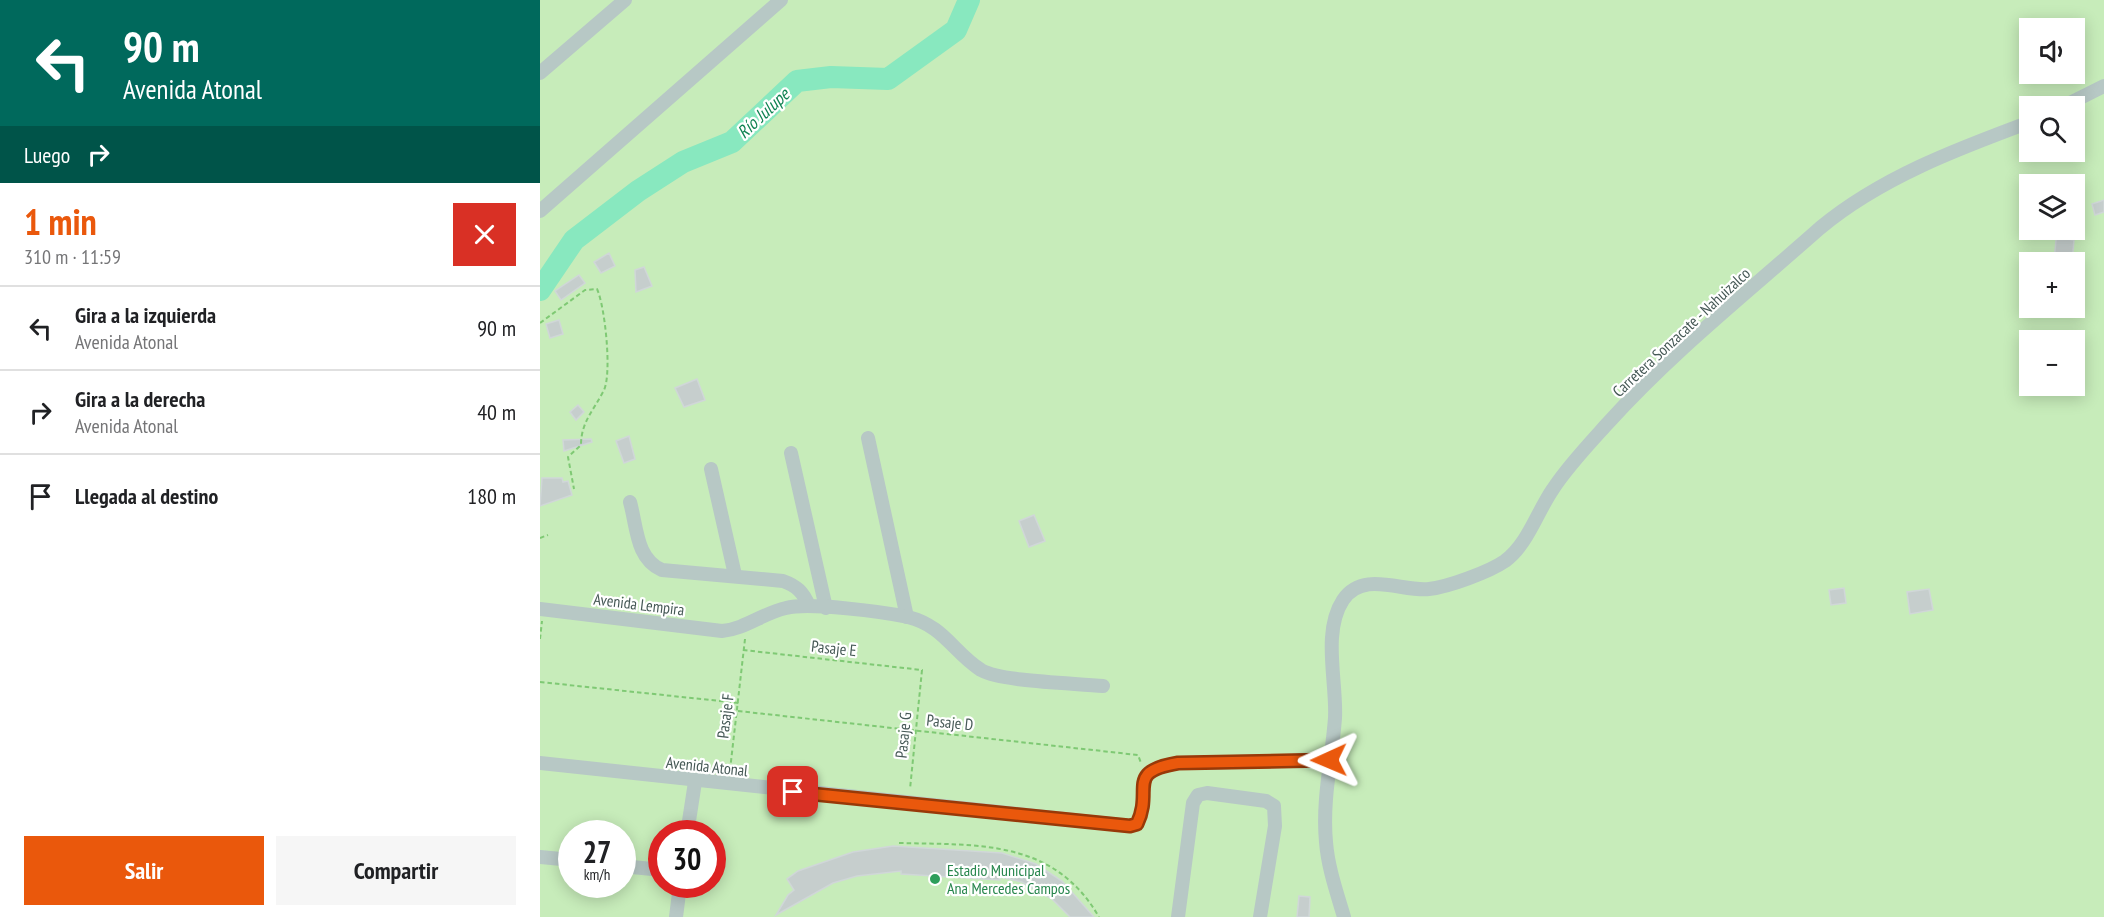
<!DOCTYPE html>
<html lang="es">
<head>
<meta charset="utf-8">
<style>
	:root { --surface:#fff; --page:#f6f6f6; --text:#202124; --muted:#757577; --line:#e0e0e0; --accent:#ea580c }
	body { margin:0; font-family:"PT Sans Narrow",sans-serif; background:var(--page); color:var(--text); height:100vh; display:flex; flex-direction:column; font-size:22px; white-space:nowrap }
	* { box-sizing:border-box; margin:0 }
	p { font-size:20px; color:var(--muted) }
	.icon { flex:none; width:33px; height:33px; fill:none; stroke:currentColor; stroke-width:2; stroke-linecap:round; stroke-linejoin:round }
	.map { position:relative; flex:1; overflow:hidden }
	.drawer { display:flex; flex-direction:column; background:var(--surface); width:540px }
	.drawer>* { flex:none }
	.guide { background:#00695c; color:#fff; overflow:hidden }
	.tools { position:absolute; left:1479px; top:18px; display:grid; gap:12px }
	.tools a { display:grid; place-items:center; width:66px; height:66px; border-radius:0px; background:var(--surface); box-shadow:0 3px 15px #0003; font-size:30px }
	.speed { position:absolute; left:18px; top:820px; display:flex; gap:12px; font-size:30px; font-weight:700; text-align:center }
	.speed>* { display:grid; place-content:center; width:78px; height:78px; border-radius:50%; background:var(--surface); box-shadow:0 3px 15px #0003; line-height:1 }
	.speed small { font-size:15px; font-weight:400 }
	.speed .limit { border:9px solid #d22; background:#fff; color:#111 }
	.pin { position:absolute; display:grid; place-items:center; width:51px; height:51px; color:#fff; margin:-26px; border-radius:12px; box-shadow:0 3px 9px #0006 }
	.me { position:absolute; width:66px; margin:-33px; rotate:269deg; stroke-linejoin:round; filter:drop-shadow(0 0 4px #0008) }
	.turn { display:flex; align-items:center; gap:21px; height:126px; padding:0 24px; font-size:27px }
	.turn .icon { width:78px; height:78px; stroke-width:2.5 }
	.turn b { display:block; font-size:42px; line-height:51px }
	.then { display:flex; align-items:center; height:57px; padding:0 24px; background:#0003; gap:12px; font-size:22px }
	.round { display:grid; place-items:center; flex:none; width:63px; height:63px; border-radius:0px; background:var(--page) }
	.headline { display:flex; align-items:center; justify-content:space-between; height:102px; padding:0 24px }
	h1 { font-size:36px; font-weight:700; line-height:45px; color:var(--accent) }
	.action { display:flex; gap:12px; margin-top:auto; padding:12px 24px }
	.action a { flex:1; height:69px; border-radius:0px; background:var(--accent); color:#fff; font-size:24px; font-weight:700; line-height:69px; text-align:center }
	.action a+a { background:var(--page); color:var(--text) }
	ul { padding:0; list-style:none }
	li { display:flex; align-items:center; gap:18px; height:84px; padding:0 24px; border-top:2px solid var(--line) }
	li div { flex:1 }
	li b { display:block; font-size:22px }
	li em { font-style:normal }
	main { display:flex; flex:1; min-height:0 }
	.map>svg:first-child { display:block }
	.green { fill:#c7ecba; fill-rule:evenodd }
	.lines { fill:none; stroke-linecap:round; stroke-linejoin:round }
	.river { stroke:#88e8bf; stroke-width:22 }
	.building { fill:#c6cecd; stroke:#d0d7d8; stroke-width:1.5 }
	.path { stroke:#7fc974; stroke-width:2; stroke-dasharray:4.5 3; stroke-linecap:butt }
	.minor { stroke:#b7c8c5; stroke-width:14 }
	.route-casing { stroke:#983908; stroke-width:15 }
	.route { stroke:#ea580c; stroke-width:10 }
	.leisure-dot { fill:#2e9e5b; stroke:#fff; stroke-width:2 }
	.labels { text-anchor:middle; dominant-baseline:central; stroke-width:4.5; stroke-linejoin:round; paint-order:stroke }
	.street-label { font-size:16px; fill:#455855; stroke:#fff }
	.leisure-label { font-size:16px; fill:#27864d; stroke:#fff; text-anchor:start }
	.water-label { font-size:18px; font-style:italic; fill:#108352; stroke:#fff }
</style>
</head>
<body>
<main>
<section class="drawer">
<div class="guide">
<div class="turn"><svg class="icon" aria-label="left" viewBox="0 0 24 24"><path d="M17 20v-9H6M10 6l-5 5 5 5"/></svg><div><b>90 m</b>Avenida Atonal</div></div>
<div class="then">Luego<svg class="icon" aria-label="right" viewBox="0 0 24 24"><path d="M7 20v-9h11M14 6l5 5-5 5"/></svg></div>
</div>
<div class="headline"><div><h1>1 min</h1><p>310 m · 11:59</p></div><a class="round" style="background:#d93025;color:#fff"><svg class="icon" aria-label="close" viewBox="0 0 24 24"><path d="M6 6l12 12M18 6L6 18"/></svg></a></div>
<ul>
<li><svg class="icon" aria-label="left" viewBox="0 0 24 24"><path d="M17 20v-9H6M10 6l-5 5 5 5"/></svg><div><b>Gira a la izquierda</b><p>Avenida Atonal</p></div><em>90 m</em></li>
<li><svg class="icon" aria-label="right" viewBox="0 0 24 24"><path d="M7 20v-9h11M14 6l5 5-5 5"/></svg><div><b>Gira a la derecha</b><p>Avenida Atonal</p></div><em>40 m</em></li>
<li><svg class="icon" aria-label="arrive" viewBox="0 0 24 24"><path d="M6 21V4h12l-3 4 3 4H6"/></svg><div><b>Llegada al destino</b></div><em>180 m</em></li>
</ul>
<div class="action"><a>Salir</a><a>Compartir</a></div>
</section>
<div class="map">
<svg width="1564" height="917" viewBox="0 0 1564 917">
	<rect width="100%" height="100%" fill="#efecee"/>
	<path class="green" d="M0,0h1564v917h-1564zM1490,28h44v46h-44zM1490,106h44v46h-44zM1490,184h44v46h-44zM1490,262h44v46h-44zM1490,340h44v46h-44zM32,834h50v51h-50zM122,834h50v51h-50z"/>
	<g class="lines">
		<polyline class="river" points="0,290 34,240 98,191 143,162 192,142 257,81 291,77 348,79 416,30 429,0"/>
	</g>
	<g class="building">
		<polygon points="1564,200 1564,212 1555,215 1552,204"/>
		<polygon points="1517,230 1525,230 1526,239 1534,240 1532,262 1514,261"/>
		<polygon points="69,253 75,266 61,273 54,262"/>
		<polygon points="104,267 112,286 96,292 95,270"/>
		<polygon points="39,275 45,283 21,300 15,291"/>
		<polygon points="19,320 23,334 10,338 6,324"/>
		<polygon points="157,379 165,400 144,407 135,388"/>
		<polygon points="38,405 44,412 36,420 30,412"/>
		<polygon points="89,436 95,459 84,463 76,441"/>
		<polygon points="51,439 52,442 24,451 23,440"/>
		<polygon points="2,478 22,478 23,482 28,481 32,495 0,506"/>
		<polygon points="494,515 505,541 489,547 479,521"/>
		<polygon points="1304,588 1306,603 1291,605 1289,590"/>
		<polygon points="1389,589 1393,610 1370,614 1367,592"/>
		<polygon points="353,846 462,853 496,864 522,881 554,917 530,917 512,899 482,882 460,877 460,880 361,874 361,871 317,876 293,883 236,915 248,895 254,890 247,879 258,871 313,852"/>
		<polygon points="759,896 770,897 769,917 757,917"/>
	</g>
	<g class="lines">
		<g class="path">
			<path d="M0,323l45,-33 12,-1c8,17 15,84 7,101 -10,20 -23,32 -23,55l-13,12 6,32"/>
			<polyline points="0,538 8,535"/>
			<polyline points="0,639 2,621"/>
			<polyline points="203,650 382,670 370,789"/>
			<polyline points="0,682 199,703"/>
			<polyline points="198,711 598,755 601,763"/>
			<polyline points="190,770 205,639"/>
			<path d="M359,843c79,2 155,-4 200,74"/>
		</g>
		<g class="minor">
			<polyline points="0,73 85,0"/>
			<polyline points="1524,106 1564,86"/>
			<polyline points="0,211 241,0"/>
			<polyline points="328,438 367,617"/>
			<polyline points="251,453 286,608"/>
			<polyline points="171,469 195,575"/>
			<path d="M90,502c7,25 6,57 32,68l121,11c14,5 20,11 26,25"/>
			<path d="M0,609l182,22c23,-2 41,-18 64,-23 23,-6 98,4 122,9 36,9 45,35 73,53 21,12 94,13 122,16"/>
			<path d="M0,763l590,63 7,-2c17,-35 -13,-52 41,-61l151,-3"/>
			<polyline points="147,834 155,782"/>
			<polyline points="0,857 32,860"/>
			<polyline points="82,866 122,870"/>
			<polyline points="136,917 140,885"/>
			<polyline points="638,917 653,803 658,795 667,793 726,801 734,806 735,826 720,917"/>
			<path d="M804,917c-7,-24 -16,-49 -18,-75 -4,-42 6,-83 9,-124 2,-36 -13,-86 8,-118 20,-30 59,-8 86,-11 19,-2 60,-17 76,-28 23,-17 32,-49 48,-72 15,-23 36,-45 55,-66 64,-71 141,-132 212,-195 60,-50 137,-79 210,-106"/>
		</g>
	</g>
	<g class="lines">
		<defs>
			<path id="route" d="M253,792l337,34 7,-2c17,-35 -13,-52 41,-61l151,-3"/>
		</defs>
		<use href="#route" class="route-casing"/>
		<use href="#route" class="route"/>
	</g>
	<circle class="leisure-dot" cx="395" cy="879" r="6"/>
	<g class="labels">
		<g class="street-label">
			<text transform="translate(1141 332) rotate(-43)">Carretera Sonzacate - Nahuizalco</text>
			<text transform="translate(99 604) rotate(7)">Avenida Lempira</text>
			<text transform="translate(294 648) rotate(6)">Pasaje E</text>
			<text transform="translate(185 716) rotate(-83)">Pasaje F</text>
			<text transform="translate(410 722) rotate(6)">Pasaje D</text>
			<text transform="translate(363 735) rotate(-84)">Pasaje G</text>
			<text transform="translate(167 766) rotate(6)">Avenida Atonal</text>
		</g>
		<g class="leisure-label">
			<text x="407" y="870">Estadio Municipal<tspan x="407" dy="18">Ana Mercedes Campos</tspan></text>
		</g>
		<g class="water-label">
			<text transform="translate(223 113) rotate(-43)">Río Julupe</text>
		</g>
	</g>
</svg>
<div class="tools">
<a><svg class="icon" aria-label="sound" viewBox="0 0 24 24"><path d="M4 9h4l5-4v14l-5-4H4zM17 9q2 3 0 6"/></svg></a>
<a><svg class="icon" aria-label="search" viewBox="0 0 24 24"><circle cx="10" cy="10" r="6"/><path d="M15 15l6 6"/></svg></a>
<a><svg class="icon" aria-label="layers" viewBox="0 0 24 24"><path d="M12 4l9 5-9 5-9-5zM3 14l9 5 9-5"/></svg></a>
<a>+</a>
<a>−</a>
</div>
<div class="speed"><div>27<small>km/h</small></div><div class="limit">30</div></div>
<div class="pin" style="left:253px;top:792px;background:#d93025"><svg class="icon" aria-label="arrive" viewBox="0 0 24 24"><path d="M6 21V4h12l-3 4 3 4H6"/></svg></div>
<svg class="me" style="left:789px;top:760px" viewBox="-20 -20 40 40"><path d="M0-17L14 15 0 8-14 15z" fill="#ea580c" stroke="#fff" stroke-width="4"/></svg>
</div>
</main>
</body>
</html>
